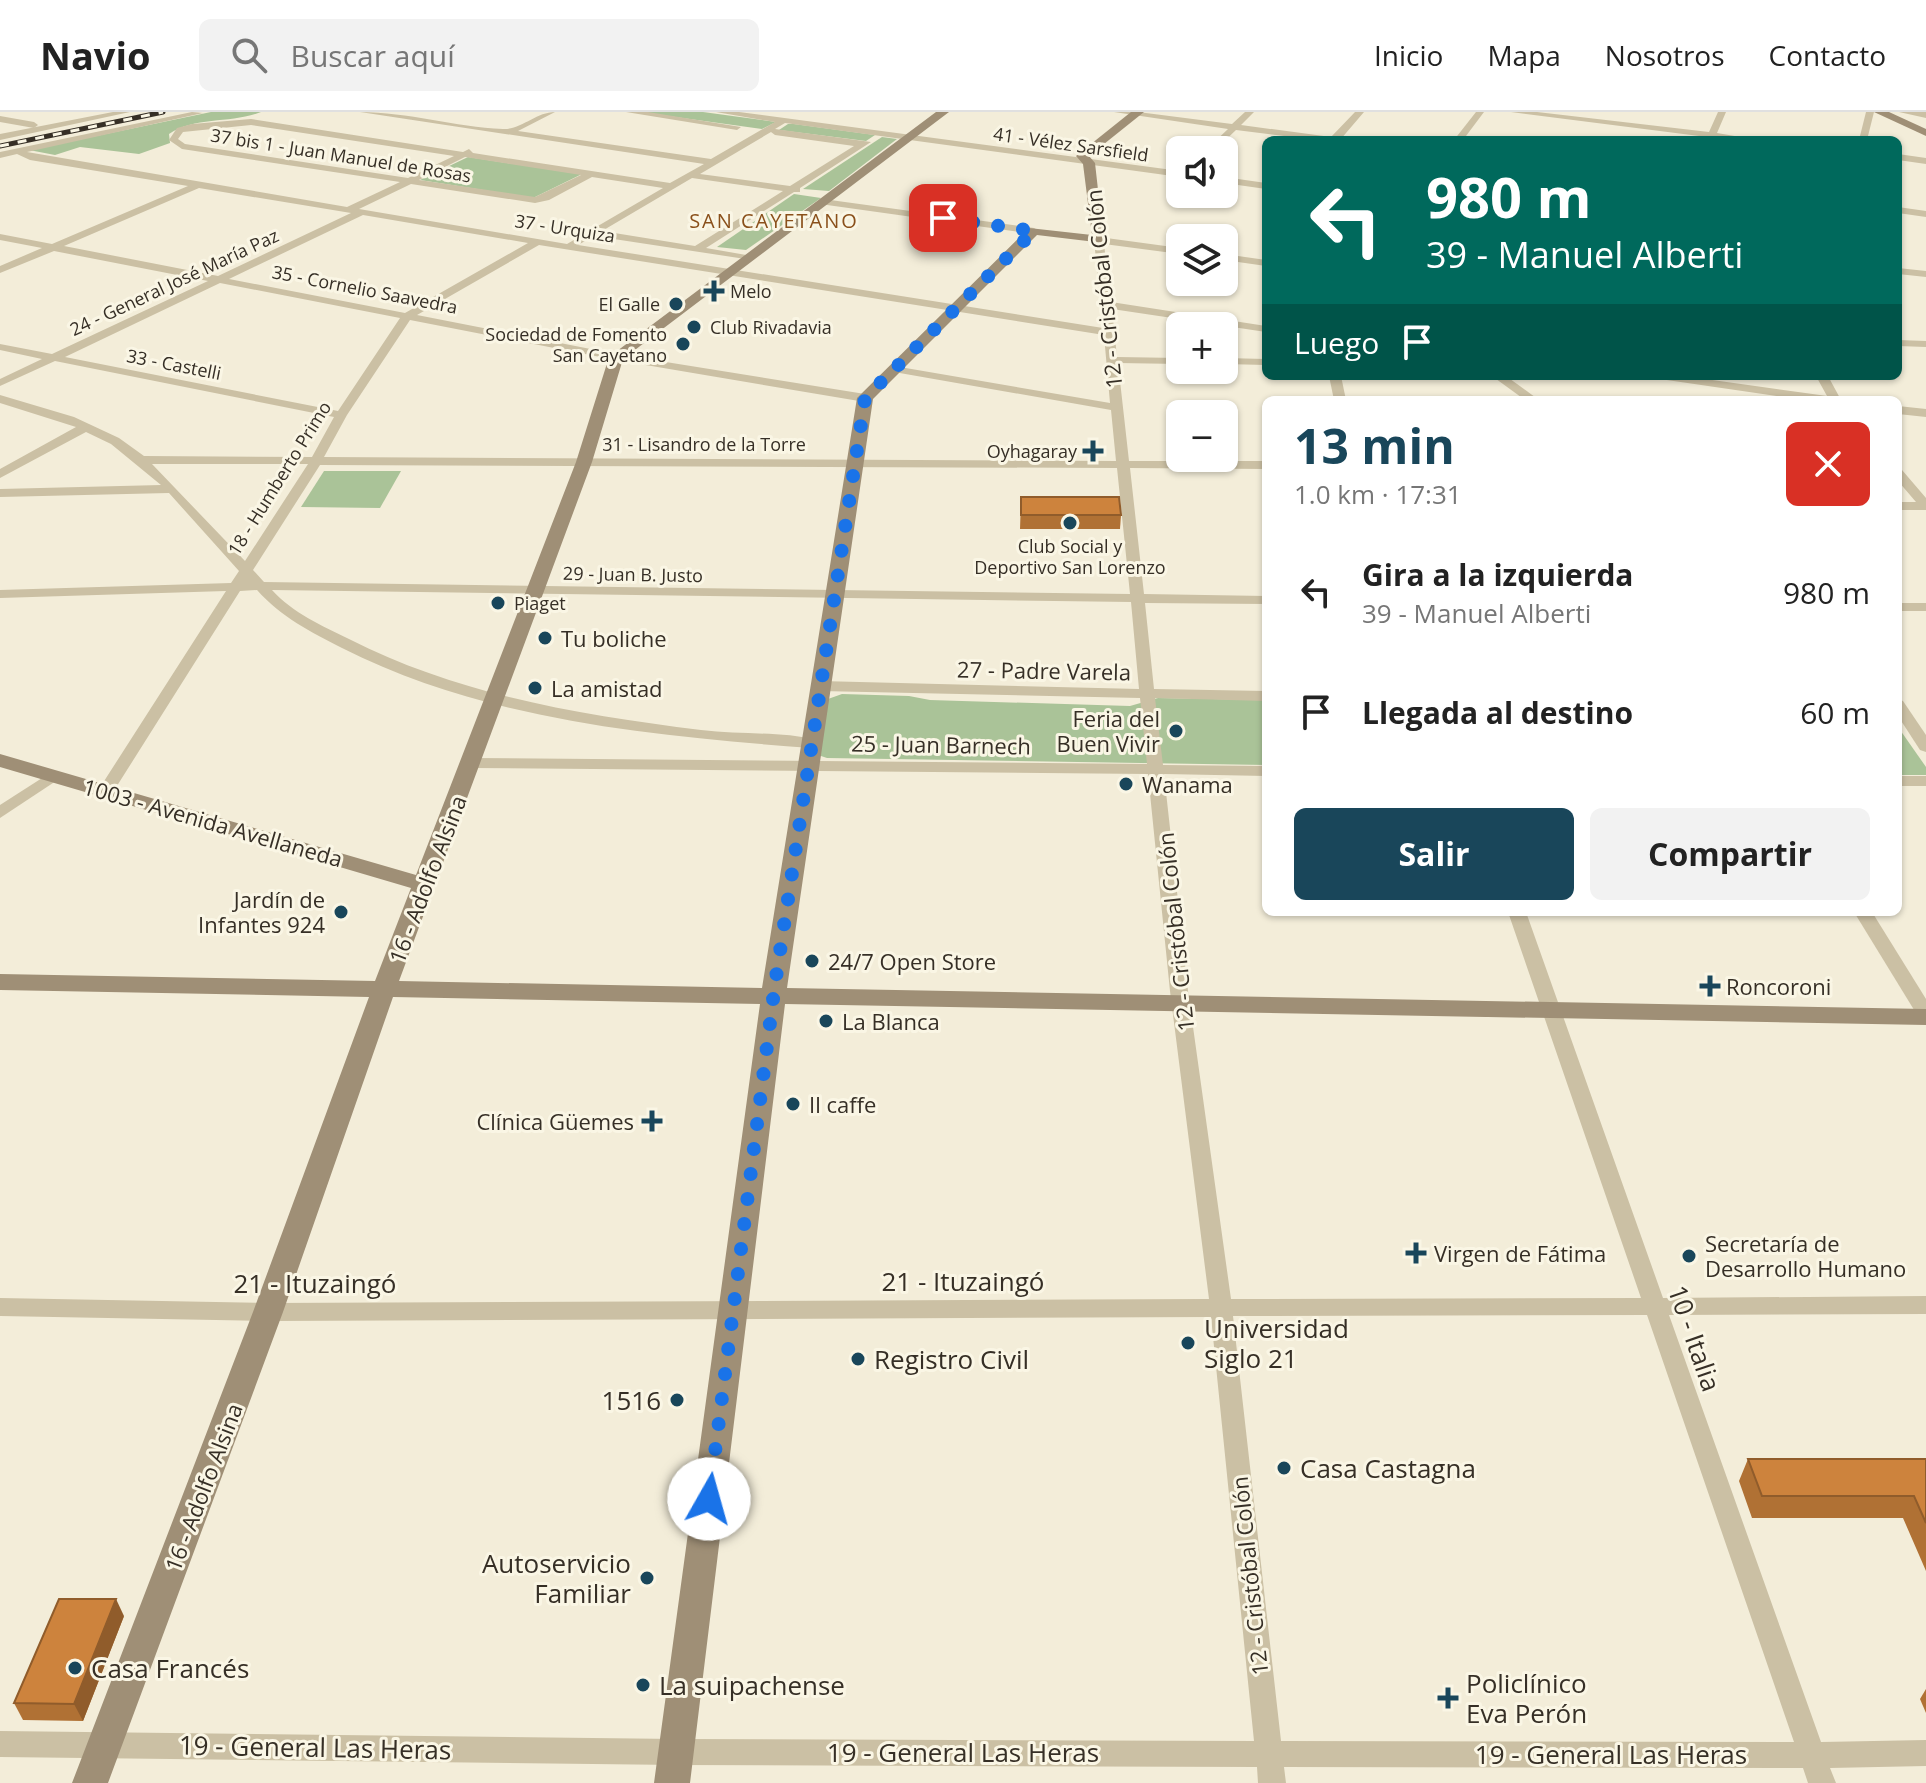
<!DOCTYPE html>
<html lang="es">
<head>
<meta charset="utf-8">
<style>
	:root { --surface:#fff; --page:#f2f2f2; --text:#222; --muted:#767676; --line:#e0e0e0; --accent:#19465a }
	body { margin:0; font-family:"Open Sans",sans-serif; background:var(--page); color:var(--text); height:100vh; display:flex; flex-direction:column; font-size:30px; white-space:nowrap }
	* { box-sizing:border-box; margin:0 }
	p { font-size:26px; color:var(--muted) }
	.icon { flex:none; width:44px; height:44px; fill:none; stroke:currentColor; stroke-width:2; stroke-linecap:round; stroke-linejoin:round }
	.map { position:relative; flex:1; overflow:hidden }
	.details { position:absolute; left:1262px; top:284px; width:640px; height:520px; display:flex; flex-direction:column; background:var(--surface); border-radius:12px; box-shadow:0 2px 6px #0004 }
	.details>* { flex:none }
	.banner { position:absolute; left:1262px; top:24px; width:640px; height:244px; border-radius:12px; box-shadow:0 2px 6px #0004; background:#00695c; color:#fff; overflow:hidden }
	.buttons { position:absolute; left:1166px; top:24px; display:grid; gap:16px }
	.buttons a { display:grid; place-items:center; width:72px; height:72px; border-radius:12px; background:var(--surface); box-shadow:0 2px 6px #0004; font-size:40px }
	.pin { position:absolute; display:grid; place-items:center; width:68px; height:68px; color:#fff; margin:-34px; border-radius:16px; box-shadow:0 4px 12px #0006 }
	.me { position:absolute; width:88px; margin:-44px; rotate:7deg; stroke-linejoin:round; filter:drop-shadow(0 0 6px #0008) }
	.turn { display:flex; align-items:center; gap:28px; height:168px; padding:0 32px; font-size:36px }
	.turn .icon { width:104px; height:104px; stroke-width:2.5 }
	.turn b { display:block; font-size:56px; line-height:68px }
	.then { display:flex; align-items:center; height:76px; padding:0 32px; background:#0003; gap:16px; font-size:30px }
	.round { display:grid; place-items:center; flex:none; width:84px; height:84px; border-radius:12px; background:var(--page) }
	.summary { display:flex; align-items:center; justify-content:space-between; height:136px; padding:0 32px }
	h1 { font-size:48px; font-weight:700; line-height:60px; color:var(--accent) }
	.cta { display:flex; gap:16px; margin-top:auto; padding:16px 32px }
	.cta a { flex:1; height:92px; border-radius:12px; background:var(--accent); color:#fff; font-size:32px; font-weight:700; line-height:92px; text-align:center }
	.cta a+a { background:var(--page); color:var(--text) }
	ul { padding:0; list-style:none }
	li { display:flex; align-items:center; gap:24px; height:120px; padding:0 32px }
	li div { flex:1 }
	li b { display:block; font-size:30px }
	li em { font-style:normal }
	header { display:flex; align-items:center; gap:48px; box-sizing:border-box; height:112px; padding:0 40px; background:var(--surface); border-bottom:2px solid var(--line) }
	header strong { font-size:38px }
	nav { display:flex; gap:44px; margin-inline-start:auto; font-size:28px }
	.search { width:560px; height:72px; background:var(--page); display:flex; align-items:center; gap:20px; box-sizing:border-box; padding:0 28px; border-radius:12px; color:var(--muted); font-size:30px }
	.map>svg:first-child { display:block }
	.green { fill:#aac398 }
	.lines { fill:none; stroke-linecap:round; stroke-linejoin:round }
	.street { fill:#cbc0a4; fill-rule:evenodd }
	.secondary { fill:#9f8f76; fill-rule:evenodd }
	.rail-casing { stroke:#362f26; stroke-width:5 }
	.rail { stroke:#faf6e5; stroke-width:3; stroke-dasharray:9; stroke-linecap:butt }
	.wall { fill:#b07134 }
	.shaded-wall { fill:#905c2b }
	.building { fill:#cd833d; stroke:#905c2b; stroke-width:2 }
	.route { stroke:#1a73e8; stroke-width:14; stroke-dasharray:0 25.2 }
	.poi-dot { fill:#19465a; stroke:#faf6e5; stroke-width:3 }
	.labels { text-anchor:middle; dominant-baseline:central; stroke-width:6; stroke-linejoin:round; paint-order:stroke }
	.far-street-label { font-size:18px; fill:#362f26; stroke:#faf6e5 }
	.far-poi-label { font-size:18px; fill:#362f26; stroke:#faf6e5; text-anchor:start }
	.far-neighbourhood-label { font-size:20px; letter-spacing:2px; fill:#8a501b; stroke:#faf6e5 }
	.street-label { font-size:22px; fill:#362f26; stroke:#faf6e5 }
	.poi-label { font-size:22px; fill:#362f26; stroke:#faf6e5; text-anchor:start }
	.near-street-label { font-size:26px; fill:#362f26; stroke:#faf6e5 }
	.near-poi-label { font-size:26px; fill:#362f26; stroke:#faf6e5; text-anchor:start }
</style>
</head>
<body>
<header>
<strong>Navio</strong>
<div class="search"><svg class="icon" aria-label="search" viewBox="0 0 24 24"><circle cx="10" cy="10" r="6"/><path d="M15 15l6 6"/></svg>Buscar aquí</div>
<nav><a>Inicio</a><a>Mapa</a><a>Nosotros</a><a>Contacto</a></nav>
</header>
<div class="map">
<svg width="1926" height="1671" viewBox="0 0 1926 1671">
	<rect width="100%" height="100%" fill="#f3edd9"/>
	<g class="green">
		<path d="M211,0h50c-29,12 -65,4 -92,22l1,9 -31,11 -59,-7 -25,8 -26,-5z"/>
		<polygon points="639,0 703,0 776,10 762,17"/>
		<polygon points="788,12 794,12 875,23 866,29 779,18"/>
		<polygon points="882,25 897,27 829,79 803,77"/>
		<polygon points="468,45 580,62 580,63 533,86 420,68"/>
		<polygon points="794,82 821,86 746,138 717,135"/>
		<polygon points="324,359 401,359 380,396 301,395"/>
		<polygon points="842,582 909,584 930,588 1130,594 1158,586 1266,588 1266,653 827,646 818,643 828,587"/>
		<polygon points="1898,615 1926,655 1926,663 1898,663"/>
	</g>
	<g class="lines">
		<g class="street">
			<polygon points="113,0 130,0 0,28 0,22"/>
			<path d="M192,0l11,1 -176,39 320,55 53,-25 -218,-33 -13,-9 8,-12 15,-4 59,-5 212,33 6,-3 4,4 197,30 34,-19 -344,-52c48,0 95,15 143,17 18,1 33,-17 52,-17l-37,19 193,28 64,-37 -59,-10h23l441,59v6l-395,-54 -10,6 96,13 -71,46v4h-6l-88,56 46,8v4l-158,-24 -16,9 525,83 -9,-88 5,-3 81,11v6l-76,-10 7,58 155,24v6l-154,-23 5,48 63,1v6l-62,-1 11,98h137v8l-136,-1 14,126 122,2v8l-121,-1 9,86 112,2v10l-111,-3 8,67 103,1v10l-102,-2 24,217 43,308 410,-1 -133,-386h18l137,386 263,-2v18l-257,1 152,427 105,-2v26l-96,2 6,15h-28l-5,-15 -519,-1 2,16h-28l-1,-16 -580,-2 -677,-8v-26l677,8 577,2 -43,-424 -943,4 -268,-5v-18l268,5 941,-4 -39,-308 -22,-217 -676,-6 -8,-5 8,-5 675,6 -7,-66 -320,-7 -8,-5 8,-5 319,8 -8,-87 -859,-12c21,23 50,36 77,49 110,56 231,76 352,91 38,5 79,1 116,10l2,3 -2,3 -6,2c-158,-12 -325,-27 -469,-100 -31,-16 -61,-31 -85,-58l-17,1 -125,198 -8,5 -6,-2 -2,-3 127,-198 -226,7v-8l231,-7 8,-12 -70,-78 -169,4v-8l161,-4 -50,-41 -25,-12 -86,46v-9l76,-42 -76,-24v-8l74,22 45,21 25,18 168,1 22,-40 -279,-56 -55,25v-7l42,-20 -42,-9v-6l52,10 156,-73 -154,-30 -54,22v-7l42,-18 -42,-8v-6l52,10 136,-58 -158,-26 -13,-6 -17,4v-6zM251,13l203,31 -46,22 -223,-34 -7,-5 5,-7zM771,20l4,3 79,11 -64,40 -90,-12zM465,45l116,18 -46,22 -116,-17zM592,65l71,11 -96,56 -208,-35 52,-25 124,19 14,-3zM692,66l91,13 -88,55 -93,-15zM199,76l152,25 -133,63 -154,-30zM363,103l165,28 -123,70 -176,-34zM539,133l565,90 6,68 -216,-37 -6,3 6,3 217,38 5,51 -792,-4 23,-42 63,-95 206,40 249,42 6,-4 -6,-4 -249,-40 -199,-39zM220,171l180,35 -62,93 -273,-54zM152,352h156l-63,97zM320,353l797,3 13,126 -866,-12 -11,-12zM1647,1203l147,427 -513,-1 -48,-425z"/>
			<polygon points="626,0 648,0 741,15 737,18"/>
			<polygon points="1114,0 1138,0 1232,12 1245,0 1254,0 1241,13 1331,25 1355,0 1364,0 1340,28 1316,28 1236,18 1215,38 1206,38 1228,17"/>
			<polygon points="1476,0 1484,0 1463,28 1454,28"/>
			<polygon points="1511,0 1537,0 1709,20 1718,0 1726,0 1717,21 1758,28 1706,28 1707,25"/>
			<polygon points="1866,0 1874,0 1867,28 1859,28"/>
			<polygon points="1899,0 1926,0 1926,6"/>
			<polygon points="0,4 34,10 38,13 34,16 0,10"/>
			<polygon points="1898,42 1926,46 1926,52 1898,48"/>
			<polygon points="1224,65 1266,71 1266,77 1224,71"/>
			<polygon points="823,87 1034,116 1039,119 1034,122 820,92 818,90"/>
			<polygon points="1898,95 1926,99 1926,105 1898,101"/>
			<polygon points="1224,142 1266,148 1266,154 1224,148"/>
			<polygon points="1898,156 1926,159 1926,165 1898,162"/>
			<polygon points="1898,228 1926,229 1926,235 1898,234"/>
			<polygon points="1224,246 1266,247 1266,253 1224,252"/>
			<polygon points="1329,264 1341,264 1346,288 1334,288"/>
			<polygon points="1492,264 1506,264 1539,288 1525,288"/>
			<polygon points="1654,264 1684,264 1827,284 1816,264 1828,264 1841,288 1803,288 1660,267"/>
			<polygon points="1898,294 1926,297 1926,305 1898,302"/>
			<polygon points="1898,357 1902,358 1926,386 1926,398 1898,398 1898,390 1916,390 1898,369"/>
			<rect x="1898" y="491" width="28" height="8"/>
			<polygon points="1898,587 1903,589 1926,623 1926,640 1920,638 1898,604"/>
			<polygon points="53,659 61,664 59,667 0,706 0,693"/>
			<rect x="1898" y="664" width="28" height="10"/>
			<polygon points="1854,800 1872,800 1926,887 1926,908 1919,906"/>
		</g>
		<g class="secondary">
			<polygon points="936,0 949,0 623,247 592,350 399,869 762,876 857,286 1029,116 1092,123 1083,52 1076,44 1131,0 1144,0 1089,44 1095,51 1104,131 1037,123 873,287 787,876 1926,897 1926,913 785,892 690,1671 654,1671 760,892 393,885 283,1200 108,1671 72,1671 253,1200 369,885 0,878 0,862 375,869 411,776 0,655 0,642 416,763 576,350 609,245"/>
			<polygon points="1874,0 1889,0 1926,17 1926,24"/>
		</g>
		<defs>
			<polyline id="rail" points="0,34 163,0"/>
		</defs>
		<use href="#rail" class="rail-casing"/>
		<use href="#rail" class="rail"/>
	</g>
	<g class="wall">
		<polygon points="1021,385 1121,403 1120,417 1020,417"/>
		<polygon points="1748,1347 1926,1347 1926,1459 1903,1406 1752,1406 1739,1369"/>
		<polygon points="124,1504 83,1609 23,1608 14,1591"/>
		<polygon points="1926,1577 1926,1601 1920,1587"/>
	</g>
	<polygon class="shaded-wall" points="116,1487 124,1504 83,1609 74,1592"/>
	<g class="building">
		<polygon points="1021,385 1119,385 1121,403 1021,403"/>
		<polygon points="1748,1347 1926,1347 1926,1411 1914,1384 1762,1384"/>
		<polygon points="59,1487 116,1487 74,1592 14,1591"/>
	</g>
	<g class="lines">
		<polyline class="route" points="709,1387 775,872 865,286 1034,119 943,106"/>
	</g>
	<g class="poi-dot">
		<path d="M710 167h8v8h8v8h-8v8h-8v-8h-8v-8h8z"/>
		<circle cx="676" cy="192" r="8"/>
		<circle cx="694" cy="215" r="8"/>
		<circle cx="683" cy="232" r="8"/>
		<path d="M1089 327h8v8h8v8h-8v8h-8v-8h-8v-8h8z"/>
		<circle cx="1070" cy="411" r="8"/>
		<circle cx="498" cy="491" r="8"/>
		<circle cx="545" cy="526" r="8"/>
		<circle cx="535" cy="576" r="8"/>
		<circle cx="1176" cy="619" r="8"/>
		<circle cx="1126" cy="672" r="8"/>
		<circle cx="341" cy="800" r="8"/>
		<circle cx="812" cy="849" r="8"/>
		<path d="M1706 862h8v8h8v8h-8v8h-8v-8h-8v-8h8z"/>
		<circle cx="826" cy="909" r="8"/>
		<circle cx="793" cy="992" r="8"/>
		<path d="M648 997h8v8h8v8h-8v8h-8v-8h-8v-8h8z"/>
		<path d="M1412 1129h8v8h8v8h-8v8h-8v-8h-8v-8h8z"/>
		<circle cx="1689" cy="1144" r="8"/>
		<circle cx="1188" cy="1231" r="8"/>
		<circle cx="858" cy="1247" r="8"/>
		<circle cx="677" cy="1288" r="8"/>
		<circle cx="1284" cy="1356" r="8"/>
		<circle cx="647" cy="1466" r="8"/>
		<circle cx="75" cy="1556" r="8"/>
		<circle cx="643" cy="1573" r="8"/>
		<path d="M1444 1574h8v8h8v8h-8v8h-8v-8h-8v-8h8z"/>
	</g>
	<g class="labels">
		<g class="far-street-label">
			<text transform="translate(1071 32) rotate(8)">41 - Vélez Sarsfield</text>
			<text transform="translate(341 43) rotate(9)">37 bis 1 - Juan Manuel de Rosas</text>
			<text transform="translate(565 116) rotate(9)">37 - Urquiza</text>
			<text transform="translate(174 170) rotate(-25)">24 - General José María Paz</text>
			<text transform="translate(365 177) rotate(11)">35 - Cornelio Saavedra</text>
			<text transform="translate(174 252) rotate(11)">33 - Castelli</text>
			<text x="704" y="332">31 - Lisandro de la Torre</text>
			<text transform="translate(279 366) rotate(-58)">18 - Humberto Primo</text>
			<text transform="translate(633 462) rotate(1)">29 - Juan B. Justo</text>
		</g>
		<g class="far-poi-label">
			<text x="730" y="179">Melo</text>
			<text x="660" y="192" text-anchor="end">El Galle</text>
			<text x="710" y="215">Club Rivadavia</text>
			<text x="667" y="222" text-anchor="end">Sociedad de Fomento<tspan x="667" dy="21">San Cayetano</tspan></text>
			<text x="1077" y="339" text-anchor="end">Oyhagaray</text>
			<text x="1070" y="434" text-anchor="middle">Club Social y<tspan x="1070" dy="21">Deportivo San Lorenzo</tspan></text>
			<text x="514" y="491">Piaget</text>
		</g>
		<g class="far-neighbourhood-label">
			<text x="774" y="108">SAN CAYETANO</text>
		</g>
		<g class="street-label">
			<text transform="translate(1103 177) rotate(-96)">12 - Cristóbal Colón</text>
			<text transform="translate(1044 558) rotate(1)">27 - Padre Varela</text>
			<text transform="translate(941 632) rotate(1)">25 - Juan Barnech</text>
			<text transform="translate(213 710) rotate(16)">1003 - Avenida Avellaneda</text>
			<text transform="translate(427 767) rotate(-69)">16 - Adolfo Alsina</text>
			<text transform="translate(1175 820) rotate(-96)">12 - Cristóbal Colón</text>
			<text transform="translate(203 1375) rotate(-69)">16 - Adolfo Alsina</text>
			<text transform="translate(1249 1464) rotate(-96)">12 - Cristóbal Colón</text>
		</g>
		<g class="poi-label">
			<text x="561" y="526">Tu boliche</text>
			<text x="551" y="576">La amistad</text>
			<text x="1160" y="606" text-anchor="end">Feria del<tspan x="1160" dy="25">Buen Vivir</tspan></text>
			<text x="1142" y="672">Wanama</text>
			<text x="325" y="787" text-anchor="end">Jardín de<tspan x="325" dy="25">Infantes 924</tspan></text>
			<text x="828" y="849">24/7 Open Store</text>
			<text x="1726" y="874">Roncoroni</text>
			<text x="842" y="909">La Blanca</text>
			<text x="809" y="992">Il caffe</text>
			<text x="634" y="1009" text-anchor="end">Clínica Güemes</text>
			<text x="1705" y="1131">Secretaría de<tspan x="1705" dy="25">Desarrollo Humano</tspan></text>
			<text x="1434" y="1141">Virgen de Fátima</text>
		</g>
		<g class="near-street-label">
			<text x="963" y="1169">21 - Ituzaingó</text>
			<text x="315" y="1171">21 - Ituzaingó</text>
			<text transform="translate(1695 1226) rotate(71)">10 - Italia</text>
			<text transform="translate(315 1635) rotate(1)">19 - General Las Heras</text>
			<text x="963" y="1640">19 - General Las Heras</text>
			<text x="1611" y="1642">19 - General Las Heras</text>
		</g>
		<g class="near-poi-label">
			<text x="1204" y="1216">Universidad<tspan x="1204" dy="30">Siglo 21</tspan></text>
			<text x="874" y="1247">Registro Civil</text>
			<text x="661" y="1288" text-anchor="end">1516</text>
			<text x="1300" y="1356">Casa Castagna</text>
			<text x="631" y="1451" text-anchor="end">Autoservicio<tspan x="631" dy="30">Familiar</tspan></text>
			<text x="91" y="1556">Casa Francés</text>
			<text x="1466" y="1571">Policlínico<tspan x="1466" dy="30">Eva Perón</tspan></text>
			<text x="659" y="1573">La suipachense</text>
		</g>
	</g>
</svg>
<div class="buttons">
<a><svg class="icon" aria-label="sound" viewBox="0 0 24 24"><path d="M4 9h4l5-4v14l-5-4H4zM17 9q2 3 0 6"/></svg></a>
<a><svg class="icon" aria-label="layers" viewBox="0 0 24 24"><path d="M12 4l9 5-9 5-9-5zM3 14l9 5 9-5"/></svg></a>
<a>+</a>
<a>−</a>
</div>
<div class="pin" style="left:943px;top:106px;background:#d93025"><svg class="icon" aria-label="arrive" viewBox="0 0 24 24"><path d="M6 21V4h12l-3 4 3 4H6"/></svg></div>
<svg class="me" style="left:709px;top:1387px" viewBox="-20 -20 40 40"><circle r="19" fill="#fff"/><path d="M0-13L10 11 0 6-10 11z" fill="#1a73e8"/></svg>
<div class="banner">
<div class="turn"><svg class="icon" aria-label="left" viewBox="0 0 24 24"><path d="M17 20v-9H6M10 6l-5 5 5 5"/></svg><div><b>980 m</b>39 - Manuel Alberti</div></div>
<div class="then">Luego<svg class="icon" aria-label="arrive" viewBox="0 0 24 24"><path d="M6 21V4h12l-3 4 3 4H6"/></svg></div>
</div>
<section class="details">
<div class="summary"><div><h1>13 min</h1><p>1.0 km · 17:31</p></div><a class="round" style="background:#d93025;color:#fff"><svg class="icon" aria-label="close" viewBox="0 0 24 24"><path d="M6 6l12 12M18 6L6 18"/></svg></a></div>
<ul>
<li><svg class="icon" aria-label="left" viewBox="0 0 24 24"><path d="M17 20v-9H6M10 6l-5 5 5 5"/></svg><div><b>Gira a la izquierda</b><p>39 - Manuel Alberti</p></div><em>980 m</em></li>
<li><svg class="icon" aria-label="arrive" viewBox="0 0 24 24"><path d="M6 21V4h12l-3 4 3 4H6"/></svg><div><b>Llegada al destino</b></div><em>60 m</em></li>
</ul>
<div class="cta"><a>Salir</a><a>Compartir</a></div>
</section>
</div>
</body>
</html>
